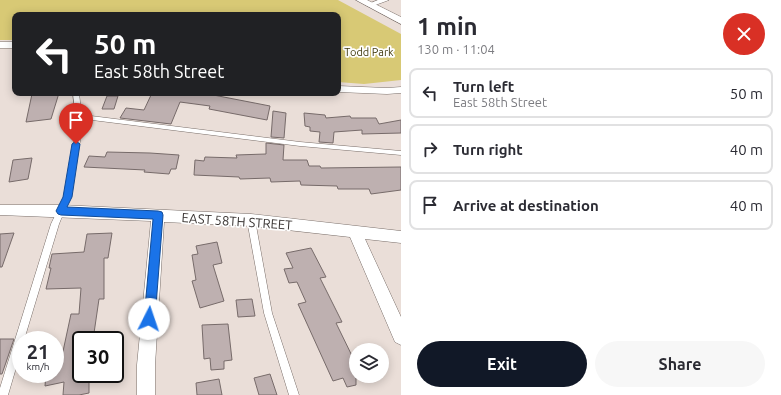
<!DOCTYPE html>
<html lang="en">
<head>
<meta charset="utf-8">
<style>
	:root { --surface:#fff; --page:#f7f7f7; --text:#2b2b33; --muted:#7c7c81; --line:#e1e1e2; --accent:#111827 }
	body { margin:0; font-family:Ubuntu,sans-serif; background:var(--page); color:var(--text); height:100vh; display:flex; flex-direction:column; font-size:15px; white-space:nowrap }
	* { box-sizing:border-box; margin:0 }
	p { font-size:13px; color:var(--muted) }
	.icon { flex:none; width:22px; height:22px; fill:none; stroke:currentColor; stroke-width:2; stroke-linecap:round; stroke-linejoin:round }
	.map { position:relative; flex:1; overflow:hidden }
	.side { display:flex; flex-direction:column; background:var(--surface); width:380px }
	.side>* { flex:none }
	.top-card { position:absolute; left:12px; top:12px; width:329px; height:84px; border-radius:8px; box-shadow:0 2px 10px #0003; background:#202124; color:#fff; overflow:hidden }
	.controls { position:absolute; left:349px; top:343px; display:grid; gap:8px }
	.controls a { display:grid; place-items:center; width:40px; height:40px; border-radius:50%; background:var(--surface); box-shadow:0 2px 10px #0003; font-size:20px }
	.speed { position:absolute; left:12px; top:331px; display:flex; gap:8px; font-size:20px; font-weight:700; text-align:center }
	.speed>* { display:grid; place-content:center; width:52px; height:52px; border-radius:50%; background:var(--surface); box-shadow:0 2px 10px #0003; line-height:1 }
	.speed small { font-size:10px; font-weight:400 }
	.speed .limit { border:2px solid #111; border-radius:6px; background:#fff; color:#111 }
	.pin { position:absolute; display:grid; place-items:center; width:34px; height:34px; color:#fff; margin:-41px -17px; border-radius:50% 50% 50% 0; rotate:-45deg; box-shadow:0 0 4px #0007 }
	.pin .icon { rotate:45deg }
	.me { position:absolute; width:44px; margin:-22px; rotate:4deg; stroke-linejoin:round; filter:drop-shadow(0 0 3px #0008) }
	.turn { display:flex; align-items:center; gap:14px; height:84px; padding:0 16px; font-size:18px }
	.turn .icon { width:52px; height:52px; stroke-width:2.5 }
	.turn b { display:block; font-size:28px; line-height:34px }
	.round { display:grid; place-items:center; flex:none; width:42px; height:42px; border-radius:21px; background:var(--page) }
	.headline { display:flex; align-items:center; justify-content:space-between; height:68px; padding:0 16px }
	h1 { font-size:24px; font-weight:700; line-height:30px }
	.action { display:flex; gap:8px; margin-top:auto; padding:8px 16px }
	.action a { flex:1; height:46px; border-radius:24px; background:var(--accent); color:#fff; font-size:16px; font-weight:700; line-height:46px; text-align:center }
	.action a+a { background:var(--page); color:var(--text) }
	ul { padding:0; list-style:none }
	li { display:flex; align-items:center; gap:12px; height:50px; margin:0 8px 6px; padding:0 8px; border:2px solid var(--line); border-radius:8px }
	li div { flex:1 }
	li b { display:block; font-size:15px }
	li em { font-style:normal }
	main { display:flex; flex:1; min-height:0 }
	.map>svg:first-child { display:block }
	.green { fill:#d8c975 }
	.building { fill:#beb0b0; stroke:#776b6a }
	.lines { fill:none; stroke-linecap:round; stroke-linejoin:round }
	.service-casing { stroke:#796e69; stroke-width:1 }
	.minor-casing { stroke:#796e69; stroke-width:1 }
	.tertiary-casing { stroke:#796e69; stroke-width:1 }
	.service { fill:#fff; fill-rule:evenodd }
	.minor { fill:#fff; fill-rule:evenodd }
	.tertiary { fill:#fff; fill-rule:evenodd }
	.route { fill:#1a73e8; stroke:#114b97 }
	.labels { text-anchor:middle; dominant-baseline:central; stroke-width:3.5; stroke-linejoin:round; paint-order:stroke }
	.far-park-label { font-size:11px; fill:#413a0f; stroke:#fff }
	.street-label { font-size:13px; fill:#3a3533; stroke:#fff }
</style>
</head>
<body>
<main>
<div class="map">
<svg width="401" height="395" viewBox="0 0 401 395">
	<rect width="100%" height="100%" fill="#eaded8"/>
	<polygon class="green" points="0,0 338,0 401,34 401,80 364,84 338,82 338,15 15,15 15,40 0,40"/>
	<g class="building">
		<polygon points="59,93 51,119 26,122 32,94"/>
		<polygon points="152,93 203,93 270,106 267,120 209,109 210,106 180,102 171,124 120,118 126,108 144,110"/>
		<polygon points="107,96 118,96 114,109 102,109"/>
		<polygon points="273,111 286,113 284,138 271,137"/>
		<polygon points="304,113 325,115 326,118 350,116 351,118 376,118 379,124 401,120 401,133 362,134 362,130 334,132 333,143 319,142 320,132 310,131 310,127 305,126"/>
		<polygon points="266,143 284,145 283,160 307,160 309,166 320,166 321,168 401,167 401,190 371,194 369,189 338,189 337,186 301,185 300,181 271,182 270,178 240,179 239,177 194,175 195,160 204,161 205,157 237,158 236,155 266,154"/>
		<polygon points="107,152 150,153 179,155 176,169 171,169 169,174 144,172 145,170 84,167 89,156 105,157"/>
		<polygon points="32,158 28,179 9,182 13,160"/>
		<polygon points="14,233 2,267 0,267 0,234"/>
		<polygon points="112,233 108,258 104,258 104,299 99,299 93,340 81,340 81,374 89,374 89,393 79,395 63,395 64,382 45,386 46,374 55,374 55,371 59,370 71,314 79,314 81,288 46,289 51,268 49,268 52,254 84,252 87,234"/>
		<polygon points="217,242 222,263 213,265 224,301 200,308 192,281 196,280 192,255 198,254 196,246"/>
		<polygon points="311,248 326,277 320,278 342,322 336,323 356,364 356,385 347,387 343,378 333,381 298,304 306,302 297,282 289,283 284,269 293,268 286,253"/>
		<polygon points="252,299 255,316 238,317 236,300"/>
		<polygon points="228,324 232,360 224,361 224,369 211,370 210,358 204,359 202,325"/>
		<polygon points="0,339 14,339 2,374 0,374"/>
		<polygon points="270,374 277,395 259,395 254,378"/>
		<polygon points="219,379 222,395 197,395 196,383"/>
	</g>
	<g class="lines">
		<defs>
			<g id="service">
				<polygon points="73,93 79,93 81,111 83,115 300,142 401,151 401,155 300,146 84,119 70,197 59,224 24,340 21,340 21,351 8,395 0,395 0,388 51,224 64,197 78,117 75,111"/>
				<polygon points="251,217 254,218 255,220 272,313 299,395 289,395 264,313 247,220 248,218"/>
			</g>
			<g id="minor">
				<polygon points="378,0 389,0 370,7 366,5"/>
				<rect x="0" y="42" width="15" height="6"/>
				<polygon points="338,86 387,88 401,87 401,93 387,94 338,92"/>
				<polygon points="0,205 61,205 251,214 401,231 401,243 365,239 401,317 401,345 395,342 350,237 251,226 164,222 155,365 155,395 137,395 137,365 151,221 0,215"/>
			</g>
			<polygon id="tertiary" points="356,0 367,0 401,17 401,24"/>
		</defs>
		<use href="#service" class="service-casing"/>
		<use href="#minor" class="minor-casing"/>
		<use href="#tertiary" class="tertiary-casing"/>
		<use href="#service" class="service"/>
		<use href="#minor" class="minor"/>
		<use href="#tertiary" class="tertiary"/>
	</g>
	<polygon class="route" points="76,141 80,144 72,197 67,207 158,211 162,212 163,215 155,319 153,323 149,325 145,323 144,319 153,219 61,215 58,214 56,211 63,197 72,144"/>
	<g class="labels">
		<g class="far-park-label">
			<text x="369" y="52">Todd Park</text>
		</g>
		<g class="street-label">
			<text transform="translate(237 221) rotate(4)">EAST 58TH STREET</text>
		</g>
	</g>
</svg>
<div class="controls">
<a><svg class="icon" aria-label="layers" viewBox="0 0 24 24"><path d="M12 4l9 5-9 5-9-5zM3 14l9 5 9-5"/></svg></a>
</div>
<div class="speed"><div>21<small>km/h</small></div><div class="limit">30</div></div>
<div class="pin" style="left:76px;top:144px;background:#d93025"><svg class="icon" aria-label="arrive" viewBox="0 0 24 24"><path d="M6 21V4h12l-3 4 3 4H6"/></svg></div>
<svg class="me" style="left:149px;top:319px" viewBox="-20 -20 40 40"><circle r="19" fill="#fff"/><path d="M0-13L10 11 0 6-10 11z" fill="#1a73e8"/></svg>
<div class="top-card">
<div class="turn"><svg class="icon" aria-label="left" viewBox="0 0 24 24"><path d="M17 20v-9H6M10 6l-5 5 5 5"/></svg><div><b>50 m</b>East 58th Street</div></div>
</div>
</div>
<section class="side">
<div class="headline"><div><h1>1 min</h1><p>130 m · 11:04</p></div><a class="round" style="background:#d93025;color:#fff"><svg class="icon" aria-label="close" viewBox="0 0 24 24"><path d="M6 6l12 12M18 6L6 18"/></svg></a></div>
<ul>
<li><svg class="icon" aria-label="left" viewBox="0 0 24 24"><path d="M17 20v-9H6M10 6l-5 5 5 5"/></svg><div><b>Turn left</b><p>East 58th Street</p></div><em>50 m</em></li>
<li><svg class="icon" aria-label="right" viewBox="0 0 24 24"><path d="M7 20v-9h11M14 6l5 5-5 5"/></svg><div><b>Turn right</b></div><em>40 m</em></li>
<li><svg class="icon" aria-label="arrive" viewBox="0 0 24 24"><path d="M6 21V4h12l-3 4 3 4H6"/></svg><div><b>Arrive at destination</b></div><em>40 m</em></li>
</ul>
<div class="action"><a>Exit</a><a>Share</a></div>
</section>
</main>
</body>
</html>
